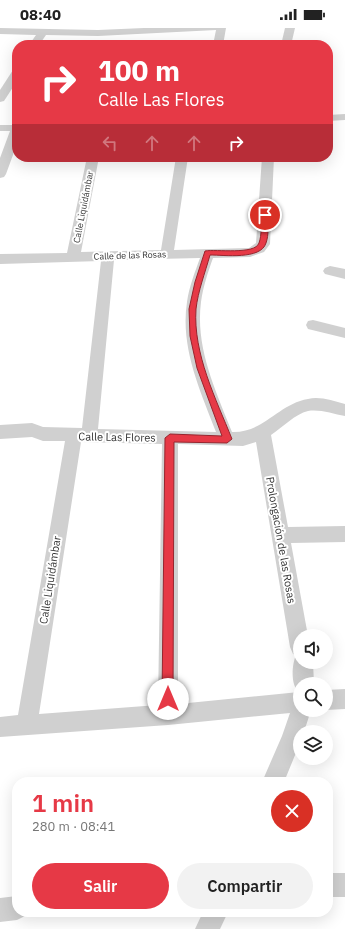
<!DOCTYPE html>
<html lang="es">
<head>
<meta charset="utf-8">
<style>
	:root { --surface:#fff; --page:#f2f2f2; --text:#222; --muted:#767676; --accent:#e63946 }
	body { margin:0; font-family:"IBM Plex Sans",sans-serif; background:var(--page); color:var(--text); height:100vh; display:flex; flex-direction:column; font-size:15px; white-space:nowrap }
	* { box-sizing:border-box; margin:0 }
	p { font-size:13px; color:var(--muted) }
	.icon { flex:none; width:22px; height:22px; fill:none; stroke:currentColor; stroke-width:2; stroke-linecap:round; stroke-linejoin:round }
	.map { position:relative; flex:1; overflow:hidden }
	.sheet { position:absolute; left:12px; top:749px; width:321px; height:140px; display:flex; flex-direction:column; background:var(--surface); border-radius:16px; box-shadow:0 4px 16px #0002 }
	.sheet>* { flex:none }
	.guide { position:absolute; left:12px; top:12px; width:321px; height:122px; border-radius:16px; box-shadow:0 4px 16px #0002; background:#e63946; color:#fff; overflow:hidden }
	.controls { position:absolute; left:293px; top:601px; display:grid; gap:8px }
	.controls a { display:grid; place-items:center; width:40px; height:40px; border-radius:50%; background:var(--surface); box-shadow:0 4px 16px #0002; font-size:20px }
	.pin { position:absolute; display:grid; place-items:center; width:34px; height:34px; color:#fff; margin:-17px; border:2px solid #fff; border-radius:50%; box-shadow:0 1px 4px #0007 }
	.me { position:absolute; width:44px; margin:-22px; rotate:0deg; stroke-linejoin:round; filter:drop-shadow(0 0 3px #0008) }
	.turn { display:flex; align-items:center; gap:14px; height:84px; padding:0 20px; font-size:18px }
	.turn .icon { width:52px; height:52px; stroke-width:2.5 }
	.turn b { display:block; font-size:28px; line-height:34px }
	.lanes { display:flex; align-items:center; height:38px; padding:0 20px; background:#0003; justify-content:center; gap:20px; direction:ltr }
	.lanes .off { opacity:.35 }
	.round { display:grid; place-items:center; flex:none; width:42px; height:42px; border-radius:21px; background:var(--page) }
	.head { display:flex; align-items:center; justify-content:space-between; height:68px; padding:0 20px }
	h1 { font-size:24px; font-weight:600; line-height:30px; color:var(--accent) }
	.primary-button { display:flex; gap:8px; margin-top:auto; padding:8px 20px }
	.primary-button a { flex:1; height:46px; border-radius:24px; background:var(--accent); color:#fff; font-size:16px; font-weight:600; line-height:46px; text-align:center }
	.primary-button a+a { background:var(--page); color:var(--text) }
	.status { display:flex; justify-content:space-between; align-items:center; height:28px; padding:0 20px; background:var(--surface); direction:ltr }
	.status svg { height:11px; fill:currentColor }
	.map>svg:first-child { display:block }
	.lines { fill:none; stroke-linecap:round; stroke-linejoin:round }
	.street { fill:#d0d0d0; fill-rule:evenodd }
	.route { fill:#e63946; stroke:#96252e }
	.labels { text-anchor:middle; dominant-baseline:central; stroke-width:4; stroke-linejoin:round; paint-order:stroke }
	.far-street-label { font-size:9px; fill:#333; stroke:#fff }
	.street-label { font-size:11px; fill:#333; stroke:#fff }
</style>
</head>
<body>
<div class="status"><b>08:40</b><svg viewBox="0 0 49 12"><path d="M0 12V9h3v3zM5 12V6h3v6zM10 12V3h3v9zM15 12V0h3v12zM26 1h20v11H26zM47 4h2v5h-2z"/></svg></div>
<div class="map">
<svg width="345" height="901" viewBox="0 0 345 901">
	<rect width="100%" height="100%" fill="#fff"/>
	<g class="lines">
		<g class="street">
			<polygon points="0,0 98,2 144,0 226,0 223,17 213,17 216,2 98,8 46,7 39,17 29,17 36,7 0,6"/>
			<polygon points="285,0 295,0 291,17 281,17"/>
			<polygon points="17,41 17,53 4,73 0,74 0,62 13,42"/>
			<polygon points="345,86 345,92 328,93 328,87"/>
			<polygon points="0,97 17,97 17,116 6,146 4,149 0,150 0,130 10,103 0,103"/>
			<path d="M87,129h12l-18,95 80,-2 15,-93h12l-14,93 75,-2 7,-5 6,-86h12l-4,87 -6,8 -14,5 -37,1c-5,14 -10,29 -12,44 -6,46 15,89 31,130 32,1 46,-28 76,-33 12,-3 25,2 37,5v12c-12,-2 -25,-7 -37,-5 -13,3 -25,16 -37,24l17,92 57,-1v16l-54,1 17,93h-8v26h13l1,22h-14v26h11l-7,22h-4v11l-16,39h-22l20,-46 8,-23 -122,12 -168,12v-20l18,-2 47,-274h-22l-11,-4 -32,2v-14l32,-2 11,4 39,1 19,-167 -101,3v-10l67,-1zM200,230c-5,14 -11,29 -13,44 -7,45 13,88 29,130l-118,-3 16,-169zM81,414l81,2 -4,261 -119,9zM256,414l34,205 3,7 3,1c-4,9 -6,30 3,37l-121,12v-260l65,2z"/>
			<polygon points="330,238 345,241 345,251 325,246 323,243 325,240"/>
			<polygon points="313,292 345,300 345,310 308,301 306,297 308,293"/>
			<polygon points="345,661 345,681 326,682 325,682 326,662"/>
			<rect x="328" y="845" width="17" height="24"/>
			<polygon points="17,868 17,884 27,884 25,888 17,892 0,894 0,870"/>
			<polygon points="203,884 228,884 220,901 195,901"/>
		</g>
	</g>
	<path class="route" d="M265,184l3,3c0,8 1,20 -2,28 -5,17 -42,12 -56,12 -5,18 -12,36 -14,54 -3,45 20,90 36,130l-5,4 -53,-1 -1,257 -1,4 -4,2 -4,-2 -2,-4 3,-261 5,-4 52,2 -25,-68 -7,-32 -1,-27 6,-27 10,-31c11,-2 50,4 54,-8 3,-8 2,-20 2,-28z"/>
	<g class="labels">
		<g class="far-street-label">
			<text transform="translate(83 179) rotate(-79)">Calle Liquidámbar</text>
			<text transform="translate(130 227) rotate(-2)">Calle de las Rosas</text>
		</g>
		<g class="street-label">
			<text transform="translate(117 409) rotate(1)">Calle Las Flores</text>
			<text transform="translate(281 512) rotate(80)">Prolongación de las Rosas</text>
			<text transform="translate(50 552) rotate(-81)">Calle Liquidámbar</text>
		</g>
	</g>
</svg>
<div class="controls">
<a><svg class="icon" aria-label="sound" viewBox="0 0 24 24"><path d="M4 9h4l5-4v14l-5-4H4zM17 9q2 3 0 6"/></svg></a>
<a><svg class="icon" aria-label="search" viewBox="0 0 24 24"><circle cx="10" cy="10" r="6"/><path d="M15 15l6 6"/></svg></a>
<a><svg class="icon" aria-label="layers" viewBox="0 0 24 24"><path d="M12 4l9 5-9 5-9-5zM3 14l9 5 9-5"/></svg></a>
</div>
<div class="pin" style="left:265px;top:187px;background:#d93025"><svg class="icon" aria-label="arrive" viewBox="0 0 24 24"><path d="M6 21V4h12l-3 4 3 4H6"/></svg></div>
<svg class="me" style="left:168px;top:671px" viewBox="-20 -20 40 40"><circle r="19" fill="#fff"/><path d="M0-13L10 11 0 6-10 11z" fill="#e63946"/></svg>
<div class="guide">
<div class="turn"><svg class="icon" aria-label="right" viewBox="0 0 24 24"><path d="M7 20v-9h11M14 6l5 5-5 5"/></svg><div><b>100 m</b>Calle Las Flores</div></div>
<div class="lanes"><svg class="icon off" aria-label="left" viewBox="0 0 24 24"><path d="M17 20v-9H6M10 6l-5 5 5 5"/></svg><svg class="icon off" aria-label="ahead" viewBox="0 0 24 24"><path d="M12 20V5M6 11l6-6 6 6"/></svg><svg class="icon off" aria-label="ahead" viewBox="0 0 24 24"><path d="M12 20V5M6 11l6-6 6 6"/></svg><svg class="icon" aria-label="right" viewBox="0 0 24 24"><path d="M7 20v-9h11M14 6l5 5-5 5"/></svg></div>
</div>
<section class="sheet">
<div class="head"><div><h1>1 min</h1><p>280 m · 08:41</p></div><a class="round" style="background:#d93025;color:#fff"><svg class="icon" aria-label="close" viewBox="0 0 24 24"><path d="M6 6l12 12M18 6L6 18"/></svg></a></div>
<div class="primary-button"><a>Salir</a><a>Compartir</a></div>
</section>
</div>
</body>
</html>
